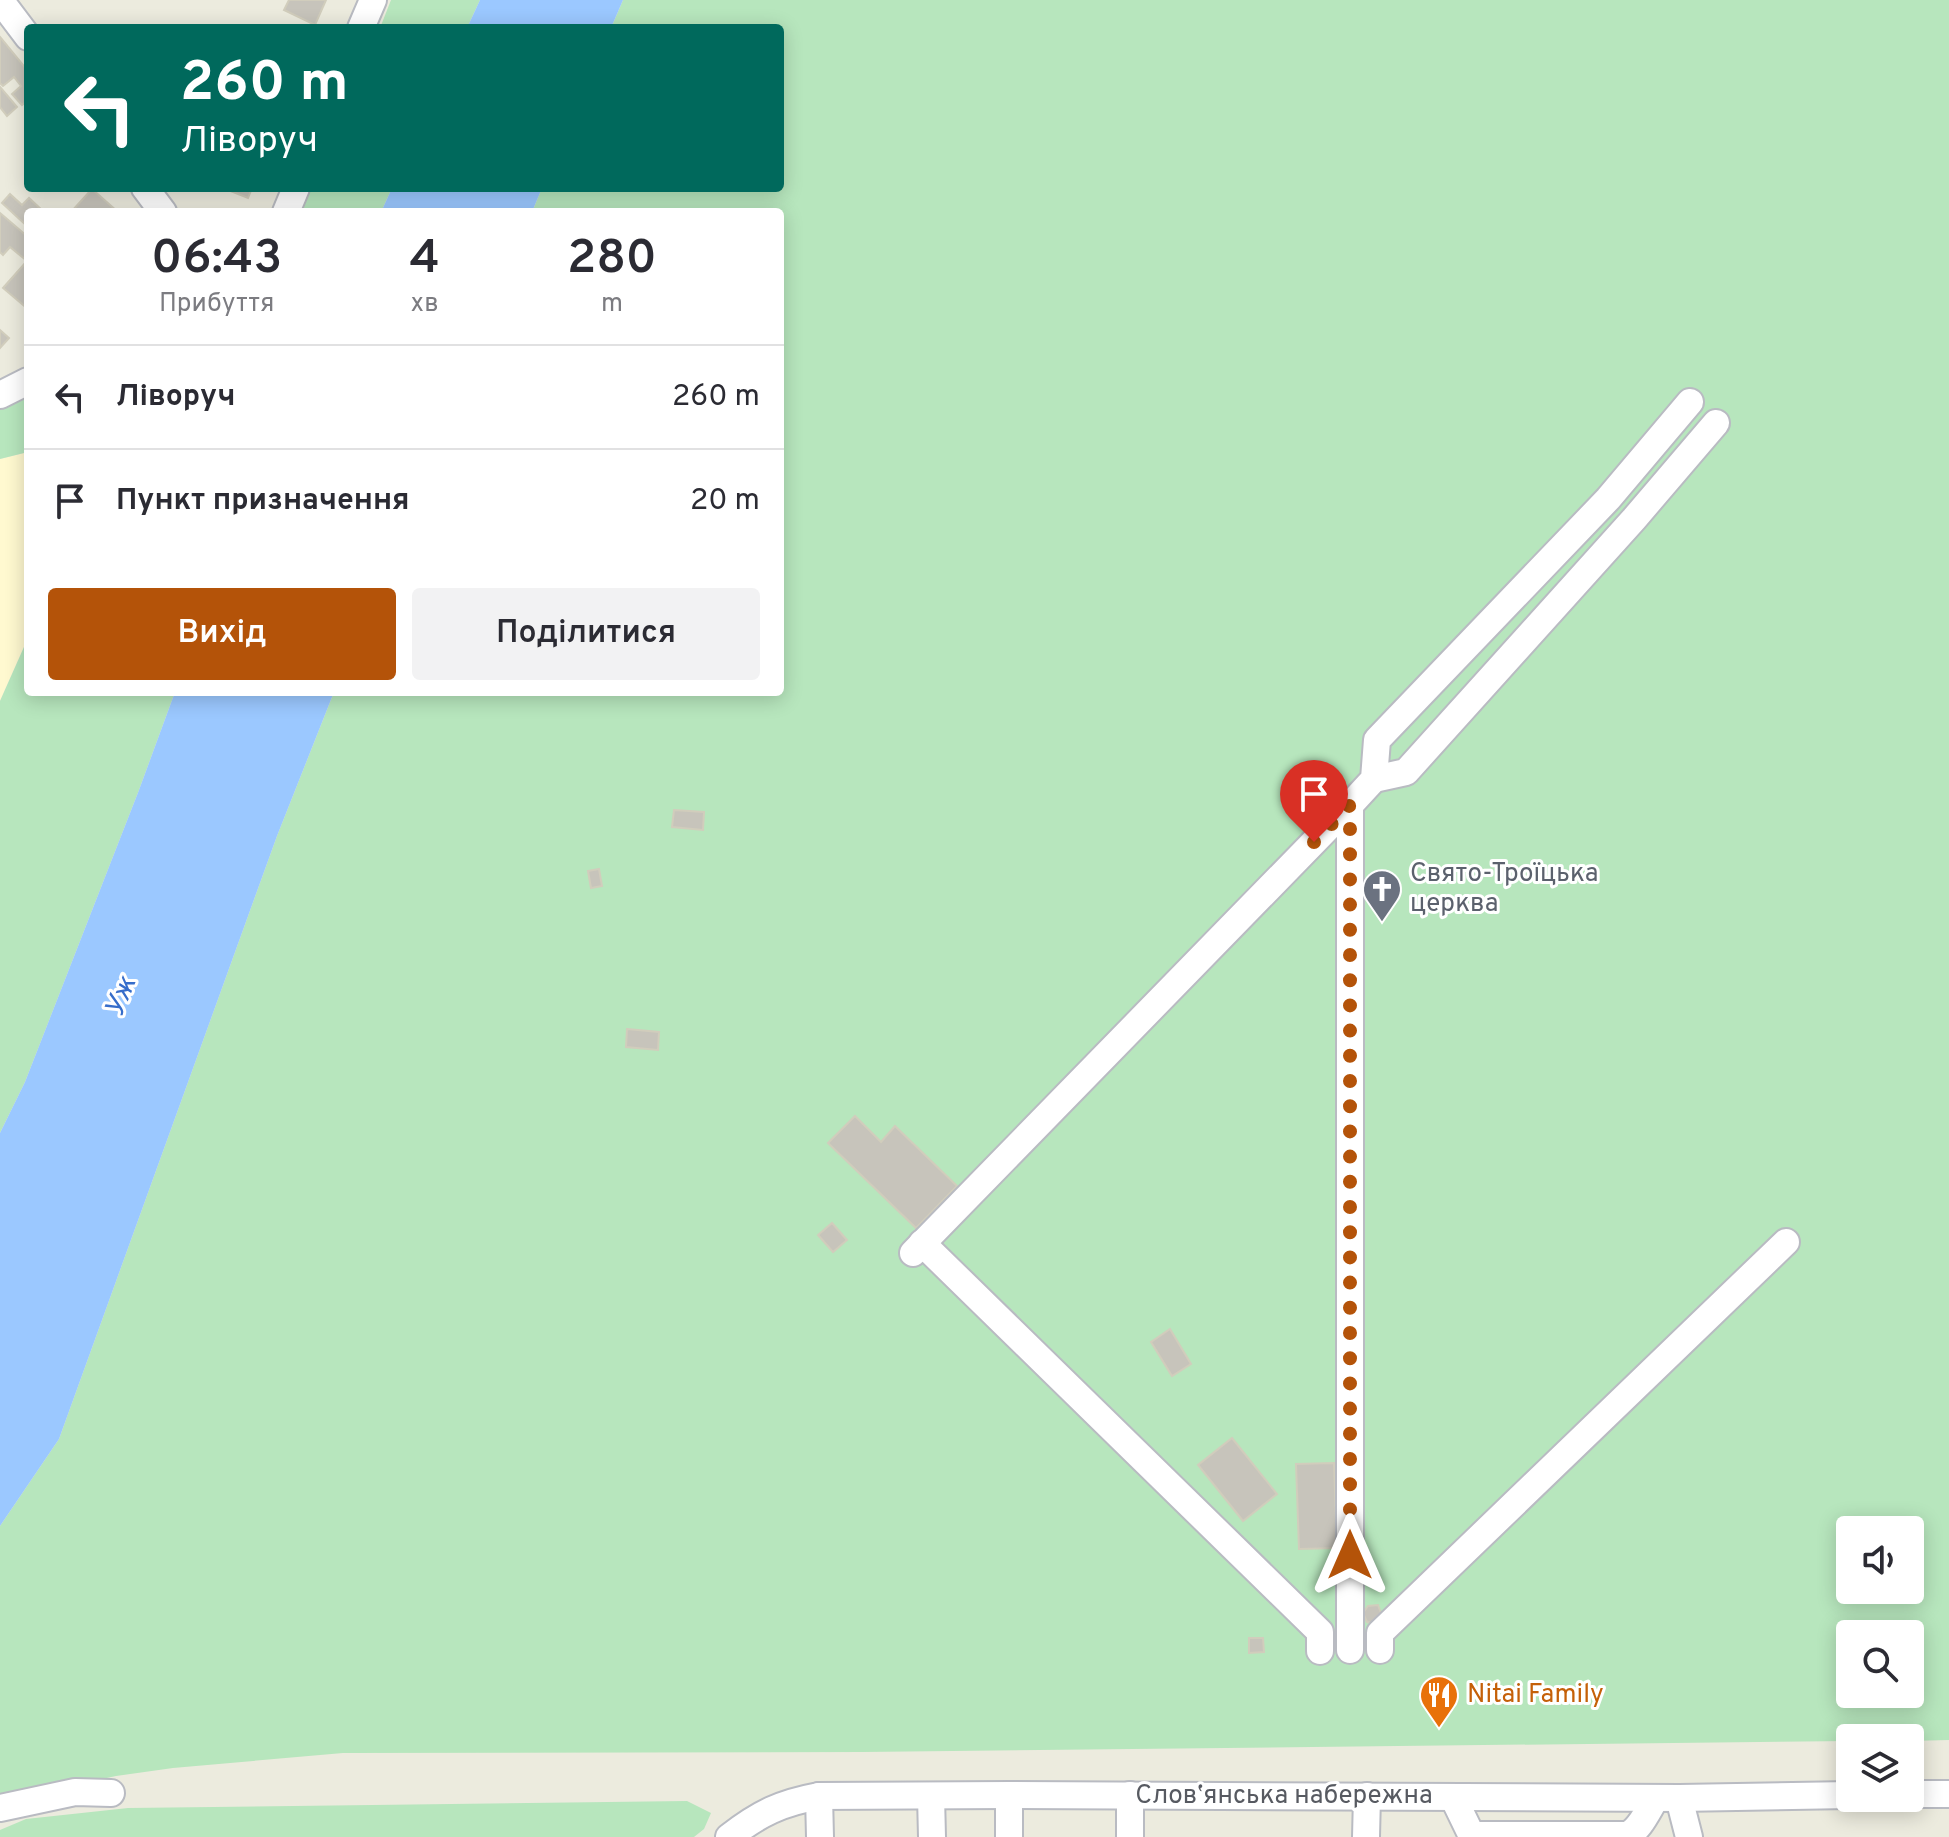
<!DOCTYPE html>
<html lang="uk">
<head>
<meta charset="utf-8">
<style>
	:root { --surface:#fff; --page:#f2f2f3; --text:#2b2b33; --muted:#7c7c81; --line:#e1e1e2; --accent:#b45309 }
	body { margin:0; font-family:Overpass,sans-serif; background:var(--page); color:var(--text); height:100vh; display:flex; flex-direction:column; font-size:30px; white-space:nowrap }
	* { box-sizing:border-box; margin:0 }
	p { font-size:26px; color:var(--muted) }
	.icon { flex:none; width:44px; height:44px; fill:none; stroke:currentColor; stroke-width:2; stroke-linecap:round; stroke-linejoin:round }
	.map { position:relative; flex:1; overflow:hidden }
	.drawer { position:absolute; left:24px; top:208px; width:760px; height:488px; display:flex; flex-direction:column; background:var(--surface); border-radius:8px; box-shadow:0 4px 20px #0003 }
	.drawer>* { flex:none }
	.hud { position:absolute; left:24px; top:24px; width:760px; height:168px; border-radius:8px; box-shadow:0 4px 20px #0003; background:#00695c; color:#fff; overflow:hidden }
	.buttons { position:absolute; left:1836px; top:1516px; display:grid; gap:16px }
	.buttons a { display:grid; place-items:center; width:88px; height:88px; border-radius:8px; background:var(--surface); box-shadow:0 4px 20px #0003; font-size:40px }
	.pin { position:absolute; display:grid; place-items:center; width:68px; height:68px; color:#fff; margin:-82px -34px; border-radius:50% 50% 50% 0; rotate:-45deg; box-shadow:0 0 8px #0007 }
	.pin .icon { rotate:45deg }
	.me { position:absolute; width:88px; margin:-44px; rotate:0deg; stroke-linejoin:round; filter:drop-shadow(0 0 6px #0008) }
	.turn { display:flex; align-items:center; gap:28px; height:168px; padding:0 24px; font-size:36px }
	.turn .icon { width:104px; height:104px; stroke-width:2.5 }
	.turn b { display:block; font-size:56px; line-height:68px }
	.eta { display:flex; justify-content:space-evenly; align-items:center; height:136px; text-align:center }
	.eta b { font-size:48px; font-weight:600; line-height:56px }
	.button { display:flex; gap:16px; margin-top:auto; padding:16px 24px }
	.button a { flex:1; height:92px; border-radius:8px; background:var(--accent); color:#fff; font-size:32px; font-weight:600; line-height:92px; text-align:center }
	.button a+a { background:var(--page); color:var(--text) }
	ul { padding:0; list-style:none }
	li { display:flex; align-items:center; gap:24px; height:104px; padding:0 24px; border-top:2px solid var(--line) }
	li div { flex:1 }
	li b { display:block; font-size:30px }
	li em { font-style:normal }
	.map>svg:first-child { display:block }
	.commercial { fill:#fff9d0 }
	.green { fill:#b7e6bd; fill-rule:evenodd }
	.water { fill:#9bc8ff }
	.building { fill:#c7c4bb; stroke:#d1cdbc; stroke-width:2 }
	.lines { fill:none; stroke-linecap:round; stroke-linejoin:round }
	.minor-casing { stroke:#b9bbc2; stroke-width:30 }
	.minor { stroke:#fff; stroke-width:26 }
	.route { stroke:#b45309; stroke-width:14; stroke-dasharray:0 25.2 }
	.labels { text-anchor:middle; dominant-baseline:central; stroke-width:6; stroke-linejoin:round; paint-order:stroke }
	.worship-label { font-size:26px; fill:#5b616d; stroke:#fff; text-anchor:start }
	.food-label { font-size:26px; fill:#c56008; stroke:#fff; text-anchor:start }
	.street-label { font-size:26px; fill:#575a61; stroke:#fff }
	.water-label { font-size:28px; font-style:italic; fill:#366dca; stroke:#fff }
</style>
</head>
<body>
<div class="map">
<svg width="1949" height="1837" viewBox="0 0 1949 1837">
	<rect width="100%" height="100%" fill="#ecebde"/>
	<polygon class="commercial" points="28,452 28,638 0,701 0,459"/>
	<g class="green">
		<polygon points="391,0 480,0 467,28 380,28"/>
		<path d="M623,0h1326v1740l-39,1v-3h-60v3l-987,11 -520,1 -170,15 -57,8 -116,25v-275l59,-87 218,-603 57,-144h446v-480h-248l10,-24h238v-160h-169zM1850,1530h60v60h-60zM1850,1634h60v60h-60z"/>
		<polygon points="311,188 392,188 381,212 301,212"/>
		<polygon points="28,394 28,452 0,459 0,408"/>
		<polygon points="28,638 28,692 175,692 139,790 25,1082 0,1133 0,701"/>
		<polygon points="687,1801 711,1813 704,1829 694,1837 0,1837 0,1830 26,1819 128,1808"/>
	</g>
	<g class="water">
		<polygon points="480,0 623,0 611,28 467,28"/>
		<polygon points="392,188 542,188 532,212 381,212"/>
		<polygon points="175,692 334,692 277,836 59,1439 0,1526 0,1133 25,1082 139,790"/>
	</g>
	<g class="building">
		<polygon points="289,0 326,0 315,25 284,10"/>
		<polygon points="0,37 28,71 28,100 22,105 12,94 21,86 14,77 3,86 0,83"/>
		<polygon points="0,87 17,107 7,116 0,107"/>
		<polygon points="223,188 252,188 248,198"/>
		<polygon points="92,189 118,212 71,212"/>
		<polygon points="10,194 22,205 29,198 44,212 28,212 28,227 2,203"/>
		<polygon points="0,213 28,237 28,309 3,288 27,261 10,247 3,255 0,252"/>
		<polygon points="0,330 9,338 0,348"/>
		<polygon points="674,810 704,812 703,830 672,827"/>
		<polygon points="599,869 602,886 591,888 588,871"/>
		<polygon points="627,1029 659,1032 658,1050 626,1047"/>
		<polygon points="855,1116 881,1142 895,1126 957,1186 916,1228 828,1143"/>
		<polygon points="832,1223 847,1240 833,1252 818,1235"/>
		<polygon points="1170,1329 1191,1364 1172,1376 1151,1342"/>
		<polygon points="1232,1438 1277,1494 1243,1521 1198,1465"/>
		<polygon points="1334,1463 1337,1548 1299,1549 1296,1464"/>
		<polygon points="1378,1605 1382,1616 1377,1624 1367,1622 1363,1613 1368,1606"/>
		<polygon points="1249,1638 1263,1638 1264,1652 1249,1653"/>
	</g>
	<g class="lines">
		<defs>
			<g id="minor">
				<polyline points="0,0 28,37"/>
				<polyline points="361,28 373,0"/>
				<polyline points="145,188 163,212"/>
				<polyline points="286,212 296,188"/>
				<polyline points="0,395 28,381"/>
				<polyline points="1374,779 1406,772 1634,519 1716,423"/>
				<polyline points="1350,805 1350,1650"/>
				<polyline points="922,1243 1320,1632 1320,1651"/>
				<polyline points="913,1253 1350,805 1374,779 1377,740 1608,499 1690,402"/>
				<polyline points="1380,1650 1380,1633 1786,1242"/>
				<polyline points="1910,1794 1949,1794"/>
				<polyline points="1130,1795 1130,1837"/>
				<polyline points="819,1796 820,1837"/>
				<polyline points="931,1796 932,1837"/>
				<path d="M1453,1797l16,33 2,4 5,1h151c13,-5 21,-25 29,-37"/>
				<polyline points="1679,1798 1689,1837"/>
				<polyline points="0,1808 75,1792 111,1793"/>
				<path d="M729,1837c31,-24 52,-34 90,-41l190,-1 670,3 171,-3"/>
				<polyline points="1009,1837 1009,1795"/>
				<polyline points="1366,1837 1367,1796"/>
			</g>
		</defs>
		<use href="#minor" class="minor-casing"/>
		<use href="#minor" class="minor"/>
	</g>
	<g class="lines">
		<polyline class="route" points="1314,842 1350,805 1350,1555"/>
	</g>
	<defs>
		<symbol id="church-pin" viewBox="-11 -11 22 30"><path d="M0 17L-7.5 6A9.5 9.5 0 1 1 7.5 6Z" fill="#6b7280" stroke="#fff"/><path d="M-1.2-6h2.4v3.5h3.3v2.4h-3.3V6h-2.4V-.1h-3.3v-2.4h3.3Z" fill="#fff"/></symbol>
		<symbol id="restaurant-pin" viewBox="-11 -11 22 30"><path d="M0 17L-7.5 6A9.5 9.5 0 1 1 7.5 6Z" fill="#e8710a" stroke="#fff"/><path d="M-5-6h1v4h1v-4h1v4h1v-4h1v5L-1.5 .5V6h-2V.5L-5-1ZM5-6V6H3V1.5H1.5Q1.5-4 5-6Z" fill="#fff"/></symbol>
	</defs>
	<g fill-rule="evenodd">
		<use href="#church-pin" x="1360" y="867" width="44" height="60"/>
		<use href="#restaurant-pin" x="1417" y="1673" width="44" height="60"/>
	</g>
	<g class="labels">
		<g class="worship-label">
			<text x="1410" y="874">Свято-Троїцька<tspan x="1410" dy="30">церква</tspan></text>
		</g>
		<g class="food-label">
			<text x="1467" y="1695">Nitai Family</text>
		</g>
		<g class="street-label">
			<text x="1284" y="1796">Словʼянська набережна</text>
		</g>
		<g class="water-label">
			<text transform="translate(122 997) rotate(-68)">Уж</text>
		</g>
	</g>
</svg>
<div class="buttons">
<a><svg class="icon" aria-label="sound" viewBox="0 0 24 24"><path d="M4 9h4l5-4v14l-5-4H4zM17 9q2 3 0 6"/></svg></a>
<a><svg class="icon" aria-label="search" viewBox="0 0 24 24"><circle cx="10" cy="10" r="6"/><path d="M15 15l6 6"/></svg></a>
<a><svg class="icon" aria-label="layers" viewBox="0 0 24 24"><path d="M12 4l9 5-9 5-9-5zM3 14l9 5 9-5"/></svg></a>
</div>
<div class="pin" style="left:1314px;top:842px;background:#d93025"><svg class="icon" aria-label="arrive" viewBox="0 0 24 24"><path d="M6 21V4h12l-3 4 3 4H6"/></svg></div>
<svg class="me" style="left:1350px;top:1555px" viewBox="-20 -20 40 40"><path d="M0-17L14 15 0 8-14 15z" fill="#b45309" stroke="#fff" stroke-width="4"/></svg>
<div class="hud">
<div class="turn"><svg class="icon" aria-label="left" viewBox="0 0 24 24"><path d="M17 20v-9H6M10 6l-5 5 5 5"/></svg><div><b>260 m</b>Ліворуч</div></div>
</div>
<section class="drawer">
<div class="eta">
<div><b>06:43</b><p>Прибуття</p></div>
<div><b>4</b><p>хв</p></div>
<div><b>280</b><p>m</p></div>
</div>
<ul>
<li><svg class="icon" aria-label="left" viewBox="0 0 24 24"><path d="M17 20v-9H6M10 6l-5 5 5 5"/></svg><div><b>Ліворуч</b></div><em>260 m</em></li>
<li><svg class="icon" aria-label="arrive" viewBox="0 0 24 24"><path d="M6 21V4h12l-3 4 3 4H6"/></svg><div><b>Пункт призначення</b></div><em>20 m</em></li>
</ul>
<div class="button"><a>Вихід</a><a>Поділитися</a></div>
</section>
</div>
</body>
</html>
